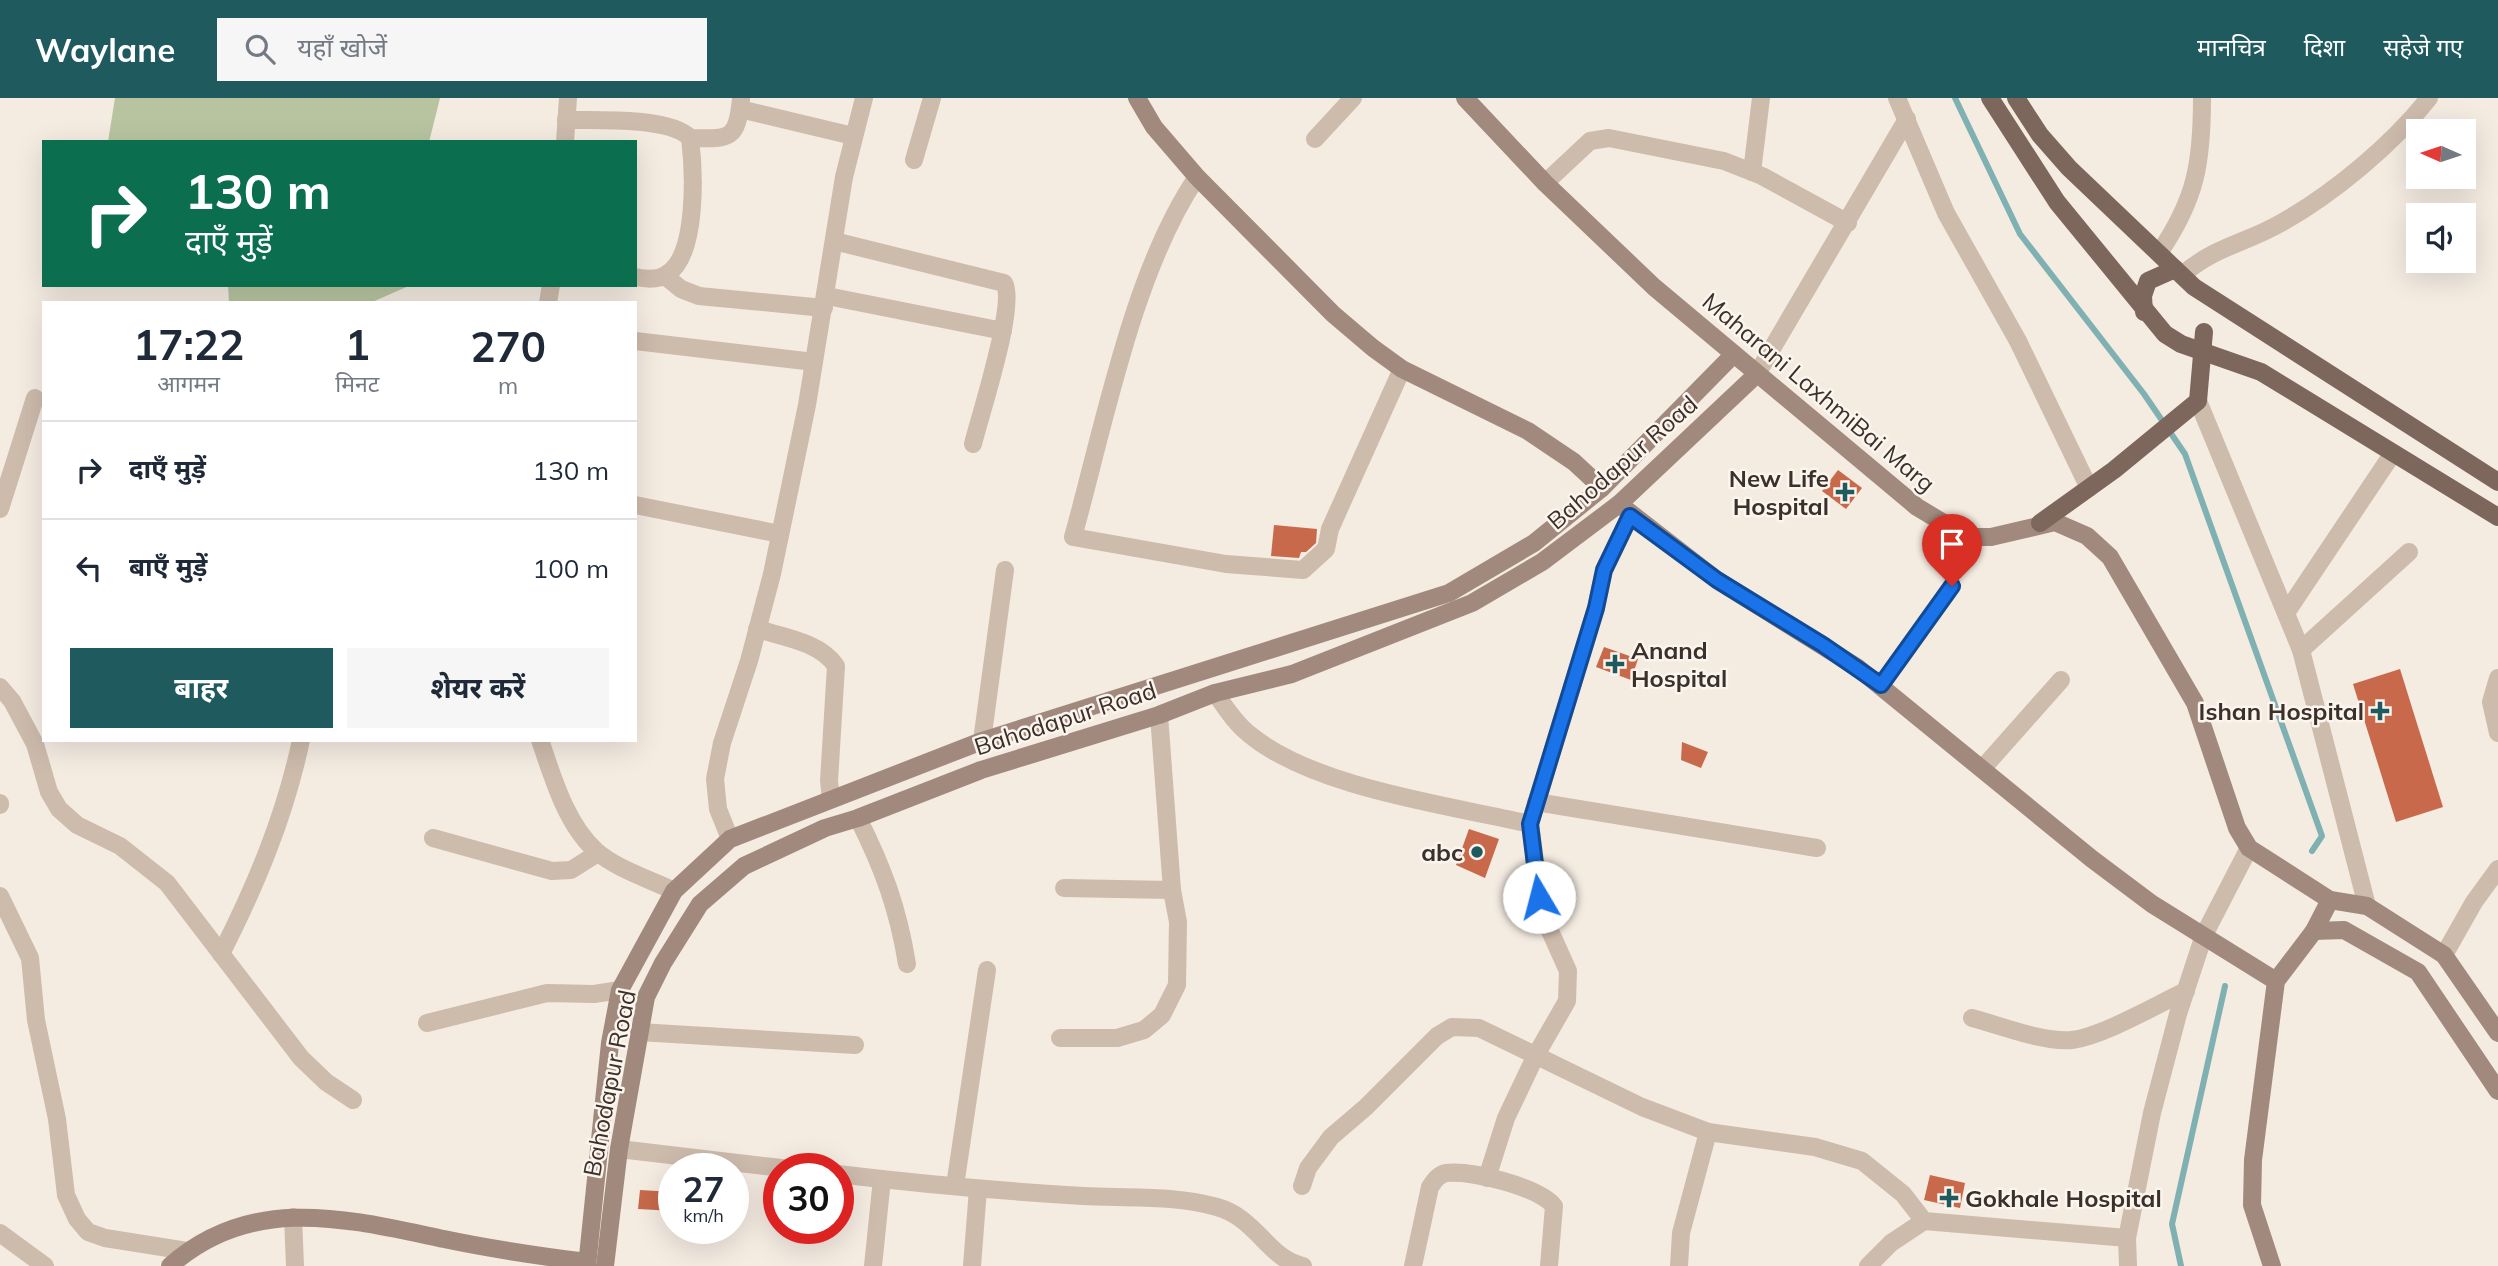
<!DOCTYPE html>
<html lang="hi">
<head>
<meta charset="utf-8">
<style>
	:root { --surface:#fff; --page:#f6f6f7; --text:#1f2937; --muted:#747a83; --line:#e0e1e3; --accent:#1f5a5e }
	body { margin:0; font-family:Mulish,"Noto Sans Devanagari",sans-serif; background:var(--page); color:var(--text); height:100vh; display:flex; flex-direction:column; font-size:26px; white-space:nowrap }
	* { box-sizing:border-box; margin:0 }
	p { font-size:23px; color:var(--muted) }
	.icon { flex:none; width:38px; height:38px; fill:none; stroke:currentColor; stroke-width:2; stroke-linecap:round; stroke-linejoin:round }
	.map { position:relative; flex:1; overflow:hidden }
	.drawer { position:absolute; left:42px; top:203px; width:595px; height:441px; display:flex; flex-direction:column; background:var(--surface); border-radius:0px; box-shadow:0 7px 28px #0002 }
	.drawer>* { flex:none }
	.top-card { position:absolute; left:42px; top:42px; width:595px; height:147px; border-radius:0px; box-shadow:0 7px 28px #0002; background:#0b6e4f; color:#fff; overflow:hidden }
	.needle { width:46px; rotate:273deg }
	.controls { position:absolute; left:2406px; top:21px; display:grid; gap:14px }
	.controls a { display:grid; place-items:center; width:70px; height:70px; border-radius:0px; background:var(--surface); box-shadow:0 7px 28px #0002; font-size:35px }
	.speed { position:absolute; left:658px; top:1055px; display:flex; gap:14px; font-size:35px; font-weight:700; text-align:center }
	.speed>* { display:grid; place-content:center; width:91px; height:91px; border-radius:50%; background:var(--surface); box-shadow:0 7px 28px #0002; line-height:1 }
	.speed small { font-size:18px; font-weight:400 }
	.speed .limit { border:10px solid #d22; background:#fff; color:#111 }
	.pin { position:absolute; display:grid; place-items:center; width:60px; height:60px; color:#fff; margin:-72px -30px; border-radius:50% 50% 50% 0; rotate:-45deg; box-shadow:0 0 7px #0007 }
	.pin .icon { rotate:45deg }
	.me { position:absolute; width:77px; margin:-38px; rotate:352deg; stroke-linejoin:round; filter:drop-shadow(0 0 5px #0008) }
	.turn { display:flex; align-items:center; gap:24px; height:147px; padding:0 28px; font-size:32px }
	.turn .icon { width:91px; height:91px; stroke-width:2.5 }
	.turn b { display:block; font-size:49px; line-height:60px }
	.eta { display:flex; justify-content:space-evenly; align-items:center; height:119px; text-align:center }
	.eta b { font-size:42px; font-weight:700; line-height:49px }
	.action { display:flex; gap:14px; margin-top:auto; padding:14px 28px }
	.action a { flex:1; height:80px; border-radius:0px; background:var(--accent); color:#fff; font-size:28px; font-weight:700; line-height:80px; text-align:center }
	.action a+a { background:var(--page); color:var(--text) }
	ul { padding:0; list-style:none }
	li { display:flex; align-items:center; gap:21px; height:98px; padding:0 28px; border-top:2px solid var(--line) }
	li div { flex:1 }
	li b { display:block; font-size:26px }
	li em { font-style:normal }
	header { display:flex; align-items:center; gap:42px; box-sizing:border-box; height:98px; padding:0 35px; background:var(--accent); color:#fff }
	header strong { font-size:33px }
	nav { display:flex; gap:38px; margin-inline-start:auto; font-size:24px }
	.search { width:490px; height:63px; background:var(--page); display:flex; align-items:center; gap:18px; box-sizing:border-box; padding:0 24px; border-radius:0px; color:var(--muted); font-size:26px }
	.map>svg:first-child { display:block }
	.green { fill:#b8c4a0 }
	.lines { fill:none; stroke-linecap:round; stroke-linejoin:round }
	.stream { stroke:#7fb0b2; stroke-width:6 }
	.building { fill:#c8694b }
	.street { stroke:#cdbbac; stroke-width:18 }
	.secondary { stroke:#a18a7d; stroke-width:18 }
	.primary { stroke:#7d675c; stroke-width:18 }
	.route-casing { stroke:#114b97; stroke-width:18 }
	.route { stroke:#1a73e8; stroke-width:12 }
	.poi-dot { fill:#1f5a5e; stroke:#fbf5ee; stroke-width:2.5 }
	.labels { text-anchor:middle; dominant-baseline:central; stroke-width:5; stroke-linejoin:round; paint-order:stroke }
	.street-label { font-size:24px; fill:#3b302b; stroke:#fbf5ee }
	.poi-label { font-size:24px; font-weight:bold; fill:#3b302b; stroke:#fbf5ee; text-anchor:end }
</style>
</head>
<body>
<header>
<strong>Waylane</strong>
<div class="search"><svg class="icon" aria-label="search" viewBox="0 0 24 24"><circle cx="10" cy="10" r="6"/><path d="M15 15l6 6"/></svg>यहाँ खोजें</div>
<nav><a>मानचित्र</a><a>दिशा</a><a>सहेजे गए</a></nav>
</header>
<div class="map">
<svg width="2498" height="1168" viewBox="0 0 2498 1168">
	<rect width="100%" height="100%" fill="#f4ebe1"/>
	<g class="green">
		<polygon points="115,0 440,0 429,44 108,44"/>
		<polygon points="228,187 411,187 370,205 229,205"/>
	</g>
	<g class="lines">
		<g class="stream">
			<polyline points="1955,0 2020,136 2144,296 2185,356 2322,738 2312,753"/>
			<polyline points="2181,1168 2172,1126 2225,888"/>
		</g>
	</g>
	<g class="building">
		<polygon points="1838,372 1862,390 1846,411 1822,393"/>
		<polygon points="1274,427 1317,431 1316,445 1306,454 1301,454 1299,460 1271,458"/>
		<polygon points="1604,549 1638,561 1631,582 1596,569"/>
		<polygon points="2400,571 2443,709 2396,724 2353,586"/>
		<polygon points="1682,644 1708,654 1701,670 1681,662"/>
		<polygon points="1469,731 1499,741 1485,780 1456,767"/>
		<polygon points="1930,1077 1965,1085 1960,1110 1924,1102"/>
		<polygon points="640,1092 674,1094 674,1113 638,1111"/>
	</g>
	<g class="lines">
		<g class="street">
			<polyline points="1897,0 1946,115 2018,243 2089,390"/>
			<polyline points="740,11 853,38"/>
			<path d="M566,22c29,0 105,-3 124,18 4,32 8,117 -23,136 -8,6 -22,5 -32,3"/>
			<path d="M690,40c39,1 47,3 51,-39"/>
			<polyline points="1315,41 1353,0"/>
			<polyline points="565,44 568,0"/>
			<polyline points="914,62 932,0"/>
			<polyline points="1752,74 1761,0"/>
			<path d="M1197,79c-64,94 -93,249 -124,360l153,27 77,6 23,-21 4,-20 72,-160"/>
			<polyline points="1545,85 1590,43 1609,40 1724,63 1762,78 1848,125"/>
			<path d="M834,143l170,42c13,21 -24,132 -31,161"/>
			<path d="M2159,155c37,-54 43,-90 43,-155"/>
			<path d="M2182,177c34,-29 62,-31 99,-52 52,-29 112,-79 148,-125"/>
			<polyline points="665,178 681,191 699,198 824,210"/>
			<polyline points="827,198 1003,233"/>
			<polyline points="548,205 551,187"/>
			<polyline points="635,243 814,264"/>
			<polyline points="1757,276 1907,21"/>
			<polyline points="2198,303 2301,552 2367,808"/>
			<polyline points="635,407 780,436"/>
			<polyline points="0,411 35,300"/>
			<polyline points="2286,515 2393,355"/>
			<path d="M757,531c26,8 63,13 79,37l-7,115 2,18"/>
			<polyline points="2301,552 2409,454"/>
			<polyline points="2498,580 2491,604 2498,635"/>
			<polyline points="1881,587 1952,488"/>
			<polyline points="0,589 12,603 35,646 49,694 59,711 77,727 120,748 167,785 301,960 326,984 353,1002"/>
			<path d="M1215,595c11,15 20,30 34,41 65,54 199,71 281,90"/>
			<path d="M540,642c13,38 26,84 56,111 21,18 53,28 78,40"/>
			<polyline points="982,643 1005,472"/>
			<polyline points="1982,671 2061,582"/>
			<polyline points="1536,704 1817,750"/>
			<polyline points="0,705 0,707"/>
			<path d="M858,720c25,50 40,90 49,146"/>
			<polyline points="433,740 552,773 571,772 598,755"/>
			<polyline points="730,741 718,711 715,681 722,645 749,563 772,476 807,307 844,79 864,0"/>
			<polyline points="1064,790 1172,792"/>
			<polyline points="0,798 30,860 36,922 57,1021 66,1097 77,1121 88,1134 105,1140 187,1153"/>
			<path d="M221,856c35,-69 64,-138 80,-214"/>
			<polyline points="2444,857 2474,804 2498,771"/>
			<path d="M1972,920c27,7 72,25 100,22 31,-4 84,-35 114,-49"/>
			<polyline points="427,925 547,895 594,896 620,892"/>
			<polyline points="639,934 855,947"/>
			<polyline points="1060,940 1117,940 1144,932 1162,917 1177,887 1178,824 1172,792 1159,617"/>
			<polyline points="619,1051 790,1071"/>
			<path d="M838,1076c82,10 163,17 245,22 44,2 91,-1 134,11 40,11 51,52 86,59"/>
			<polyline points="1487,1080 1506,1020 1536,957 1567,903 1568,873 1542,815 1530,726 1596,510 1604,472 1630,418"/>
			<polyline points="955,1088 987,872"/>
			<polyline points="1302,1088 1308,1070 1331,1039 1366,1009 1437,938 1452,929 1479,930 1642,1009 1708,1034 1815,1049 1862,1063 1903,1096 1924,1123 2127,1140"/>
			<polyline points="293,1119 295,1168"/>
			<polyline points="0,1135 45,1168"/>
			<polyline points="873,1168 882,1081"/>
			<polyline points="972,1168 978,1091"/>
			<path d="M1413,1168l17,-79c5,-7 8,-12 16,-14 26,-3 92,14 108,33l-5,60"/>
			<polyline points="1679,1168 1681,1135 1708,1034"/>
			<polyline points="1868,1168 1891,1145 1924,1123"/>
			<polyline points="2128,1168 2127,1140 2152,1015 2178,916 2204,837 2249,750"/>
		</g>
		<g class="secondary">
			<polyline points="1137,0 1154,29 1197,79 1333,216 1373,250 1402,271 1528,333 1574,364 1602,390"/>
			<polyline points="1465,0 1545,85 1654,189 1917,409 1967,439 1991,439 2055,424 2087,438 2110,459 2195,605 2237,730 2249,750 2330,802 2367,808 2444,857 2498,935"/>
			<polyline points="1619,406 1717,482 1858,570 2092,761 2152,806 2276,883"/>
			<polyline points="2314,833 2344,832 2418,874 2498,993"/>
			<path d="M170,1168c82,-73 178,-47 274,-27 47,10 95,17 143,23"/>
			<polyline points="587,1168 610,945 620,892 674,793 730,741 982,643 1449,495 1534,445 1602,390 1734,256"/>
			<polyline points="605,1168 619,1051 646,899 663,865 700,806 744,768 825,730 858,720 981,672 1159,617 1215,595 1292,576 1472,505 1542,464 1619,406 1757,276"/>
			<polyline points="2272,1168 2252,1107 2253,1062 2276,883 2314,833 2330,802"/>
		</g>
		<g class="primary">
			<polyline points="1990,0 2057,104 2165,236 2181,246 2261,274 2498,419"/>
			<polyline points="2016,0 2040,37 2069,70 2194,189 2498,384"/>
			<polyline points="2144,214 2143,198 2148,183 2175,171"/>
			<polyline points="2040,425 2114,372 2198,303 2204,234"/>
		</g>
	</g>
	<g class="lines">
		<defs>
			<polyline id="route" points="1539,799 1530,726 1596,510 1604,472 1630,418 1717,482 1823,547 1881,587 1952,488"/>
		</defs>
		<use href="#route" class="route-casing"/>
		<use href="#route" class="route"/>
	</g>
	<g class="poi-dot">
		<path d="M1841.5 383.5h7v7h7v7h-7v7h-7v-7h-7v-7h7z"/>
		<path d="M1611.5 555.5h7v7h7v7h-7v7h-7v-7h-7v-7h7z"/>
		<path d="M2376.5 602.5h7v7h7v7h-7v7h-7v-7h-7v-7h7z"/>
		<circle cx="1477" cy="754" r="7"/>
		<path d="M1945.5 1089.5h7v7h7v7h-7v7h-7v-7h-7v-7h7z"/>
	</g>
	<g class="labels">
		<g class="street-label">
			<text transform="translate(1819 294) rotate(40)">Maharani LaxhmiBai Marg</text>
			<text transform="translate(1622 364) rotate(-41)">Bahodapur Road</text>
			<text transform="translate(1065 620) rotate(-18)">Bahodapur Road</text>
			<text transform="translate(609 985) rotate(-79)">Bahodapur Road</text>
		</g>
		<g class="poi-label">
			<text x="1829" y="380">New Life<tspan x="1829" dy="28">Hospital</tspan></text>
			<text x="1631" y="552" text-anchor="start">Anand<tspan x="1631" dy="28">Hospital</tspan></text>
			<text x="2364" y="613">Ishan Hospital</text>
			<text x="1463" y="754">abc</text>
			<text x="1965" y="1100" text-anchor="start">Gokhale Hospital</text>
		</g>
	</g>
</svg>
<div class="controls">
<a><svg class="needle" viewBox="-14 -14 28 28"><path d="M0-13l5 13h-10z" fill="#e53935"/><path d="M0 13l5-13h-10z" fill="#747a83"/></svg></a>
<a><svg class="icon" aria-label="sound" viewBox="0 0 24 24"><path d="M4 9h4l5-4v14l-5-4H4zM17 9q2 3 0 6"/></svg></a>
</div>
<div class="speed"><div>27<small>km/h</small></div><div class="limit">30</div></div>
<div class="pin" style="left:1952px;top:488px;background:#d93025"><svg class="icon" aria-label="arrive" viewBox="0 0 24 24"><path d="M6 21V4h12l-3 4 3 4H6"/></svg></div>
<svg class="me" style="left:1539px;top:799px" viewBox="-20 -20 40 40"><circle r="19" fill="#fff"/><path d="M0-13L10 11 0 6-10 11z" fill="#1a73e8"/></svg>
<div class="top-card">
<div class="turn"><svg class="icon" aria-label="right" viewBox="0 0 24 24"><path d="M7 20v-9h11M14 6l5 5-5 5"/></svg><div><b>130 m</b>दाएँ मुड़ें</div></div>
</div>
<section class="drawer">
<div class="eta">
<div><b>17:22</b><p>आगमन</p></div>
<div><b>1</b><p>मिनट</p></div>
<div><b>270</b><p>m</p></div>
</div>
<ul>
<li><svg class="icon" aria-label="right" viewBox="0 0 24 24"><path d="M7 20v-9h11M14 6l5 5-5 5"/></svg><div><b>दाएँ मुड़ें</b></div><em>130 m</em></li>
<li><svg class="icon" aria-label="left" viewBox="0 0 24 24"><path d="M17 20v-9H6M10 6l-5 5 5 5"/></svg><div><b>बाएँ मुड़ें</b></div><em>100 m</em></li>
</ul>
<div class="action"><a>बाहर</a><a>शेयर करें</a></div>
</section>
</div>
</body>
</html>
